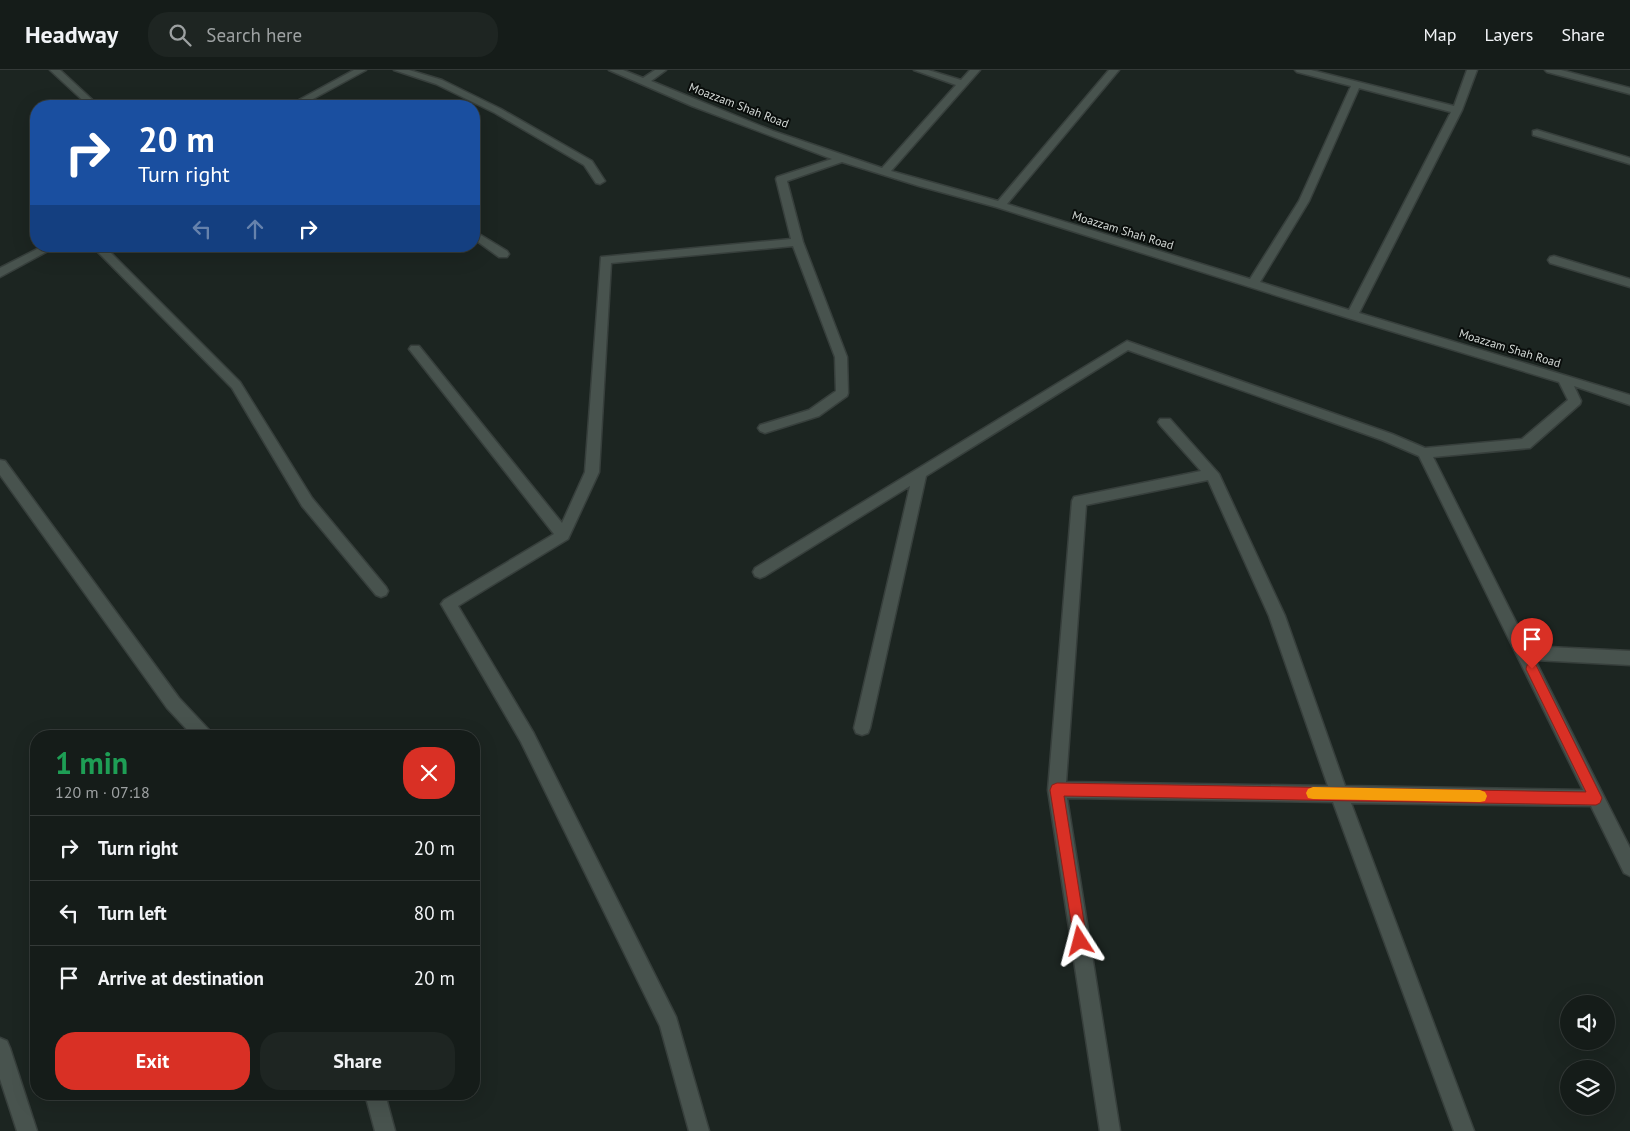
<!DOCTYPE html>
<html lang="en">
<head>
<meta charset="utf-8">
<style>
	:root { --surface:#151c19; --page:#1e2522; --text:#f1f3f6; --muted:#9da1a2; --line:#343a38; --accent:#d93025 }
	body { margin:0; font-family:"PT Sans",sans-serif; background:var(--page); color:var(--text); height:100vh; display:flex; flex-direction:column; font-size:19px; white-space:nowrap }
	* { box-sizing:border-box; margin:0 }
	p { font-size:16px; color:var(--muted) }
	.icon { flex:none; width:28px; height:28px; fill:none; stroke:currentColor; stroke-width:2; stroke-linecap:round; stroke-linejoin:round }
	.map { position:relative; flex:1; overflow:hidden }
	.drawer { position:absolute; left:30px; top:660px; width:450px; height:370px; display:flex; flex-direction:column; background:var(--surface); border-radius:20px; box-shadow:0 5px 20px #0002,0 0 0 1px var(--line) }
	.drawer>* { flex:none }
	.guide { position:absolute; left:30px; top:30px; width:450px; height:152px; border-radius:20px; box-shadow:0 5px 20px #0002,0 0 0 1px var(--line); background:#1a4fa0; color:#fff; overflow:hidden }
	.buttons { position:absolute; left:1560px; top:925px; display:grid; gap:10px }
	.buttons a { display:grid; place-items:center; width:55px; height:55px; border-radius:50%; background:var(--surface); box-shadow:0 5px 20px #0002,0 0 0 1px var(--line); font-size:25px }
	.pin { position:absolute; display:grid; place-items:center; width:42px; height:42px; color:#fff; margin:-51px -21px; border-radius:50% 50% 50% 0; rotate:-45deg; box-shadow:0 0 5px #0007 }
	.pin .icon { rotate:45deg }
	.me { position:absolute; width:55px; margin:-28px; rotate:351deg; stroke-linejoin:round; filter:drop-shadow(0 0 4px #0008) }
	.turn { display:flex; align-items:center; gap:18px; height:105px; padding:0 25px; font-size:22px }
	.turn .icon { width:65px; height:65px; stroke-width:2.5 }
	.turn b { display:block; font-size:35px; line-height:42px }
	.lanes { display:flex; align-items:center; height:48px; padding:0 25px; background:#0003; justify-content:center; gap:25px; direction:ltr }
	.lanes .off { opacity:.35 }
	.round { display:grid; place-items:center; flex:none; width:52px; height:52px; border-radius:20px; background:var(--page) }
	.summary { display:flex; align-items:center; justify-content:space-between; height:85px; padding:0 25px }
	h1 { font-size:30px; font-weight:800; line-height:38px; color:#1e9e55 }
	.primary-button { display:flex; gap:10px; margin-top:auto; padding:10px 25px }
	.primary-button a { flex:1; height:58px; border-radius:20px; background:var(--accent); color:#fff; font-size:20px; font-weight:800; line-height:58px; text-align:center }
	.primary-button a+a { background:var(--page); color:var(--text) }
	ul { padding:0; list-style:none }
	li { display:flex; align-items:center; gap:15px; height:65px; padding:0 25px; border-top:1px solid var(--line) }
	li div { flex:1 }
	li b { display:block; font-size:19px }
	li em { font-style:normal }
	header { display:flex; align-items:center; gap:30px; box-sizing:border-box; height:70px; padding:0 25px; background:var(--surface); border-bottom:1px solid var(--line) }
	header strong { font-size:24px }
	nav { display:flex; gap:28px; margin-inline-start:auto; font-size:18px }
	.search { width:350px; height:45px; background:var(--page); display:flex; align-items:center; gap:12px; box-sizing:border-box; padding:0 18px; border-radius:20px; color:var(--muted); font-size:19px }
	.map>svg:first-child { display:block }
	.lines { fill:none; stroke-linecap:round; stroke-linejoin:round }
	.minor-casing { stroke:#373f3c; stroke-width:3 }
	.minor { fill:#48534e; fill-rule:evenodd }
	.route { fill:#d93025; stroke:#8d1f18 }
	.slow { fill:#f59e0b }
	.labels { text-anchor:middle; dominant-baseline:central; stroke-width:4; stroke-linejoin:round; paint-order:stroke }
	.far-street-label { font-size:12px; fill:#d4dad7; stroke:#090d0b }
</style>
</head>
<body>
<header>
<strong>Headway</strong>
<div class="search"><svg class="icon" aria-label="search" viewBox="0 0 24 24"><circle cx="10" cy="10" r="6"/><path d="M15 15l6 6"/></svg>Search here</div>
<nav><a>Map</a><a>Layers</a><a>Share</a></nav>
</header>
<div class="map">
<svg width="1630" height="1061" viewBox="0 0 1630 1061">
	<rect width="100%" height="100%" fill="#1c2521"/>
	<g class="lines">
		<defs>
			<g id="minor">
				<polygon points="50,0 60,0 99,36 89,36"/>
				<polygon points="354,0 366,0 300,36 288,36"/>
				<polygon points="394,0 409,0 442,10 501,39 592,91 605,111 600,114 596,113 584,95 495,43 436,14"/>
				<path d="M609,0h14l20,8 12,-8h11l-15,11 122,50 109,37 74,-83 -42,-15h14l33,10 9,-10h10l-89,101 107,30 111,-131h10l-112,134 243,75 49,-78 52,-115 -54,-14 -2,-2h16l143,36 13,-36h10l-15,40 -103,203 271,82v10l-56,-19 7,15 -1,3 -50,44 -97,9 95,189 102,5v14l-95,-5 95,188v28l-6,-3 -33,-67 -240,-3 123,328h-20l-121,-329 -266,-4 53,333h-20l-52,-341 24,-289 2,-4 5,-1 122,-25 -41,-46 -2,-3 2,-3h10l49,55 66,142 60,170 238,4 -164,-334 -37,-16 -254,-90 -202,126 -56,252 -2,5 -6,2 -6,-2 -2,-5 56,-242 -145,90 -5,2 -5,-2 -2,-4 2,-4 372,-227 265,93 33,14 97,-9 46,-39 -9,-18 -211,-64 -352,-111 -77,-21 -77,-24 -55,19 16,61 44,115 1,36 -1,3 -28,20 -54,17 -5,-2 -2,-3 2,-3 49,-15 27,-19 -1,-34 -42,-111 -182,17 -12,209 -31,67 -110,67 75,126 143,285 33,114h-20l-29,-105 -139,-284 -80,-138 3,-4 110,-66 -145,-185 2,-3h8l143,177 23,-51 16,-215 190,-18 -15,-60 1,-2 55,-18 -140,-53zM1359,18l92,24 -102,198 -89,-28 49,-81zM1208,410l61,136 59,170 -262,-4 20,-277z"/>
				<polygon points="1545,0 1561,0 1630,18 1630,24 1547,2"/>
				<polygon points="1537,60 1630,88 1630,94 1533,65 1533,61"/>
				<polygon points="474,161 507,181 509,184 507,187 499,187 474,169"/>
				<polygon points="43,176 57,176 0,207 0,198"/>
				<polygon points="92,176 104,176 240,312 312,428 386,517 388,521 386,525 381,527 376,525 302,436 232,318"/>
				<polygon points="1554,186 1630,209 1630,217 1550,193 1548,190 1550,187"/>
				<polygon points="0,390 5,391 179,628 210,661 212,666 193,666 167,638 0,405"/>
				<polygon points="0,968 7,971 10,978 37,1061 17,1061 0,1009"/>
				<polygon points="365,1024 385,1024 395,1061 375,1061"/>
			</g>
		</defs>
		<use href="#minor" class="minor-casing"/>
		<use href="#minor" class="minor"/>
	</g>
	<polygon class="route" points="1532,594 1536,595 1600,724 1602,728 1600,733 1596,735 1064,726 1087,871 1085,876 1080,878 1075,876 1050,720 1052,715 1057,713 1586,722 1526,599 1527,595"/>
	<polygon class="slow" points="1313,717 1480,720 1485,722 1487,726 1485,731 1480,732 1313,729 1308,728 1306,723 1308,719"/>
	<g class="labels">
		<g class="far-street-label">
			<text transform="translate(739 35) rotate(21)">Moazzam Shah Road</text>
			<text transform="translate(1123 160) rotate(17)">Moazzam Shah Road</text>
			<text transform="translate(1510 278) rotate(17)">Moazzam Shah Road</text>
		</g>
	</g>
</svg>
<div class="buttons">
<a><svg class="icon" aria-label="sound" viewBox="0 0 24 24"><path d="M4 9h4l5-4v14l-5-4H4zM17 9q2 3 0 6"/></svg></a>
<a><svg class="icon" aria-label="layers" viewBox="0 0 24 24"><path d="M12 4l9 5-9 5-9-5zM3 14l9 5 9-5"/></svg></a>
</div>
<div class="pin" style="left:1532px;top:599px;background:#d93025"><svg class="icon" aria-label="arrive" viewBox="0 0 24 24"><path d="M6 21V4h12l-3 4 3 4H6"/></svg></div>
<svg class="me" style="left:1080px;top:871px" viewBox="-20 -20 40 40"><path d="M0-17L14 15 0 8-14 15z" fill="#d93025" stroke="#fff" stroke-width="4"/></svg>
<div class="guide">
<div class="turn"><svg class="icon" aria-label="right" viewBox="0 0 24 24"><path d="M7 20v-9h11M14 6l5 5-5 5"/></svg><div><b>20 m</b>Turn right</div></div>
<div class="lanes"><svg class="icon off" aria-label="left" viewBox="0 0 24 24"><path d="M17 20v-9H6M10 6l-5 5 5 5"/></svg><svg class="icon off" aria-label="ahead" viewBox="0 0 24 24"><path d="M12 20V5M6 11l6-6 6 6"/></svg><svg class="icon" aria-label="right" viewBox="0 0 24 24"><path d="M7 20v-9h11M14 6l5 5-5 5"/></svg></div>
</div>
<section class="drawer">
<div class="summary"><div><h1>1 min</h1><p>120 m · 07:18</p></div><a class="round" style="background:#d93025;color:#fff"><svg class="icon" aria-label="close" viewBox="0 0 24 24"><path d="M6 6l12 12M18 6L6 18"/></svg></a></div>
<ul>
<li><svg class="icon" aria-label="right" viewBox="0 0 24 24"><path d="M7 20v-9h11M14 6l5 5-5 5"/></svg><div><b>Turn right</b></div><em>20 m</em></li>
<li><svg class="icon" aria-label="left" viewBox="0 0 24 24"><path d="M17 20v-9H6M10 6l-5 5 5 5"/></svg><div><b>Turn left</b></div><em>80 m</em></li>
<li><svg class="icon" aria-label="arrive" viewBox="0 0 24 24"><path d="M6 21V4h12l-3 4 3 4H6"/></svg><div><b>Arrive at destination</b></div><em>20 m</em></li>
</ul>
<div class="primary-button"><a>Exit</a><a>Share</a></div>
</section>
</div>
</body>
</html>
